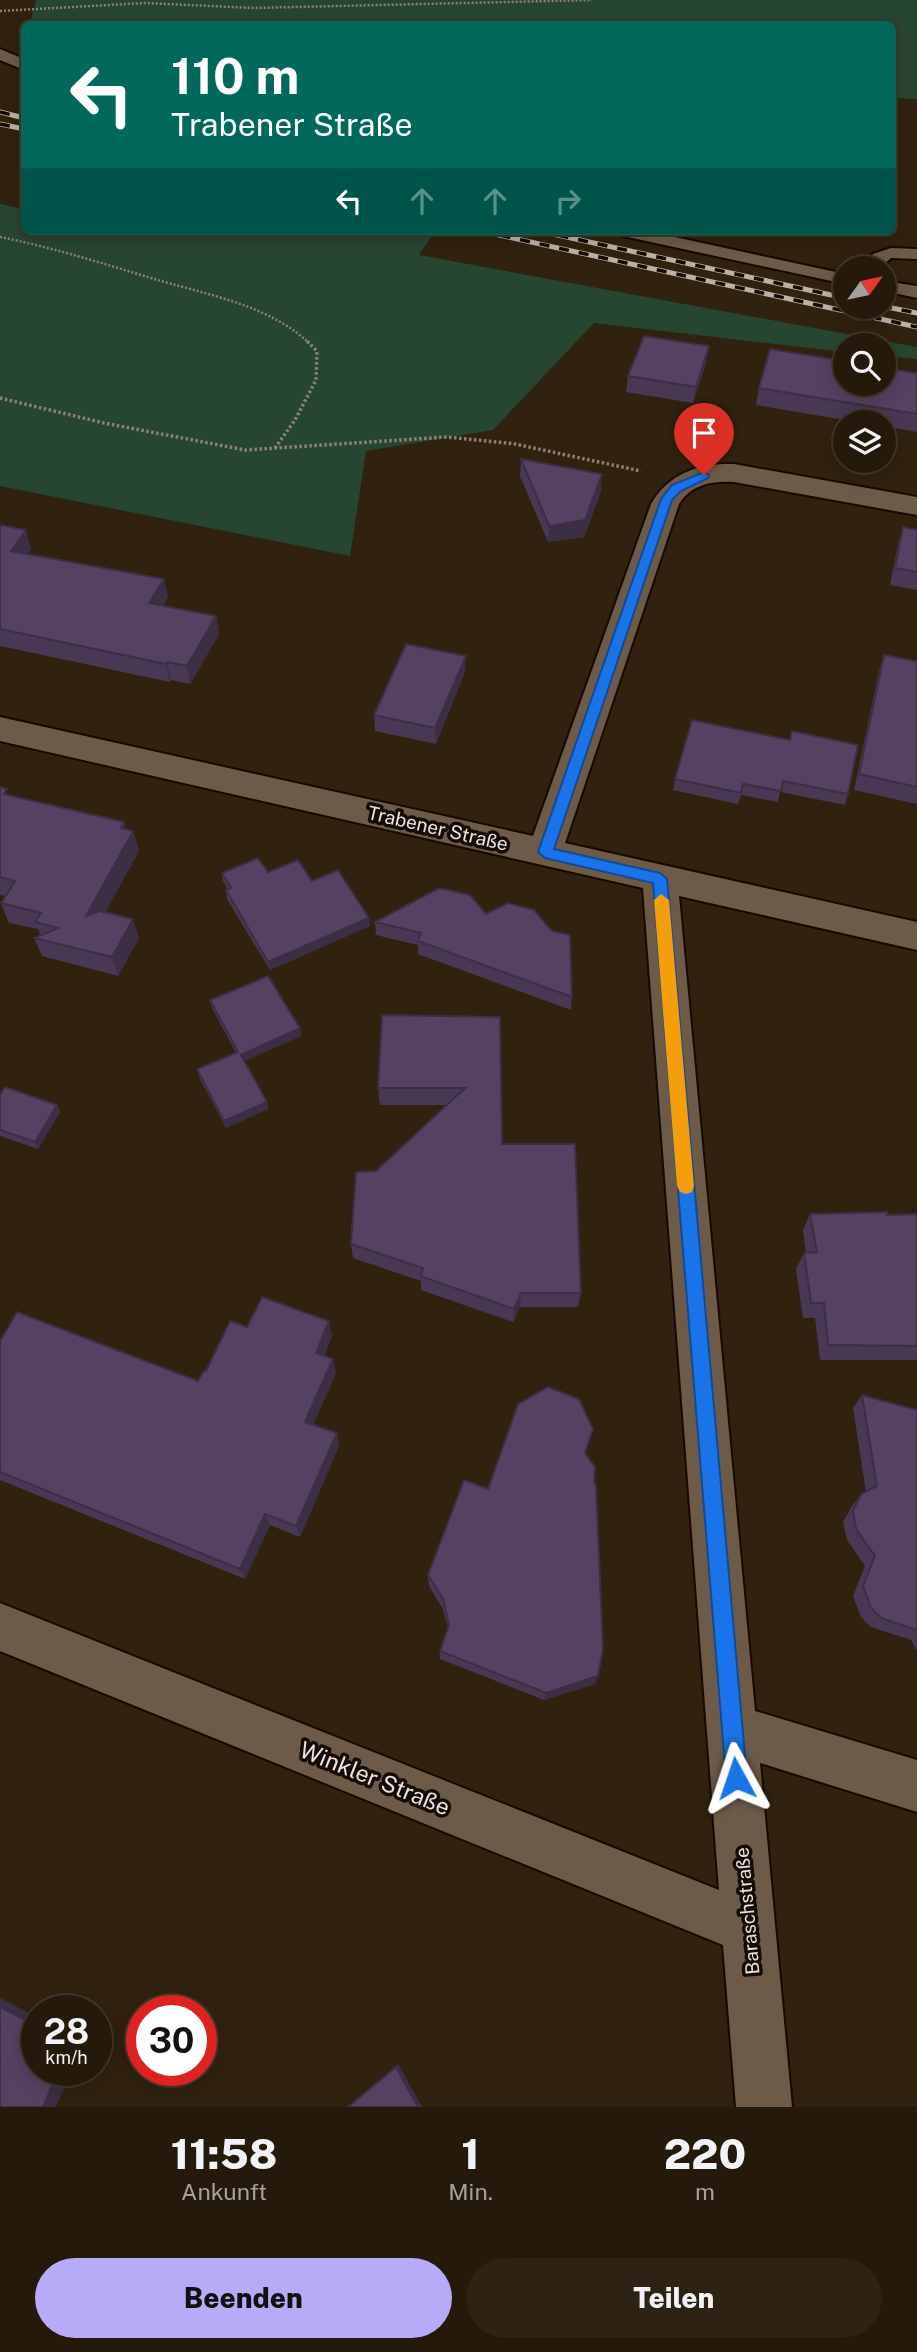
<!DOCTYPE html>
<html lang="de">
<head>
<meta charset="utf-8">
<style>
	:root { --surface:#25190b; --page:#2d2214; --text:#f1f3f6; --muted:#a3a09d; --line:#42382c; --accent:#b7abf8 }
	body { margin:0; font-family:"Public Sans",sans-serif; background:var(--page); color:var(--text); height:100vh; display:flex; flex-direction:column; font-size:26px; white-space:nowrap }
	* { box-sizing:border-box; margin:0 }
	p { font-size:23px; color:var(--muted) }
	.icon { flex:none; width:38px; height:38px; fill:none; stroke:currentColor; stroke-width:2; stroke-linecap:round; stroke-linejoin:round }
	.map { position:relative; height:2107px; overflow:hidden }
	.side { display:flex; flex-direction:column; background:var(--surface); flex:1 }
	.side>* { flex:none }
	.top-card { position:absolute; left:21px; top:21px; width:875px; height:214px; border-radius:10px; box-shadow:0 4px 18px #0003,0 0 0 2px var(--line); background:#00695c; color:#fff; overflow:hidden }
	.needle { width:46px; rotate:57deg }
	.buttons { position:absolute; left:833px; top:256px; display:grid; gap:14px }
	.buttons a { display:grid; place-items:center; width:63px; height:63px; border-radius:50%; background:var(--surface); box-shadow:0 4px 18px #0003,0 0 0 2px var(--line); font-size:35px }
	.speed { position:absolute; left:21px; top:1995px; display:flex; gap:14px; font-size:35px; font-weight:700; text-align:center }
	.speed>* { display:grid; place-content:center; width:91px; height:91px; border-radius:50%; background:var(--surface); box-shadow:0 4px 18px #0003,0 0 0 2px var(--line); line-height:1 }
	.speed small { font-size:18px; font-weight:400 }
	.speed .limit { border:10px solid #d22; background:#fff; color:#111 }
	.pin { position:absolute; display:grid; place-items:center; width:60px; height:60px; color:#fff; margin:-72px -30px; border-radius:50% 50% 50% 0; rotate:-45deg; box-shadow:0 0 7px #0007 }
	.pin .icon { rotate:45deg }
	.me { position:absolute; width:77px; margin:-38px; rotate:355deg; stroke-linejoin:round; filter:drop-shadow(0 0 5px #0008) }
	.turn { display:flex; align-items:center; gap:24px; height:147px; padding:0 35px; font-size:32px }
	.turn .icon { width:91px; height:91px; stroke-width:2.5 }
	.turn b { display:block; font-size:49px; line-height:60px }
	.lanes { display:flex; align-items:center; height:66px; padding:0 35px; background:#0003; justify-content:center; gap:35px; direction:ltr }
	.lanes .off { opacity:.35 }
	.eta { display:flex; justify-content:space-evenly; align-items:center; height:119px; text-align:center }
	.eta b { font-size:42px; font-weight:800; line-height:49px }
	.primary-button { display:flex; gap:14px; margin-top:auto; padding:14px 35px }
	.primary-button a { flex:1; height:80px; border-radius:42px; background:var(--accent); color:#111; font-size:28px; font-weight:800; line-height:80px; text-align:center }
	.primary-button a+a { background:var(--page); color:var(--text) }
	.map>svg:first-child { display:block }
	.green { fill:#274631 }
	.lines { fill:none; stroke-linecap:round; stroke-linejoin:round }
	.lane-casing { stroke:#180a00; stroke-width:4 }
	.street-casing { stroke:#180a00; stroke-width:4 }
	.path-far1 { stroke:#8e8172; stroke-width:2.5; stroke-dasharray:2 2; stroke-linecap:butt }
	.path { stroke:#8e8172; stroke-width:3.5; stroke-dasharray:2.5 2.5; stroke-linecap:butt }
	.lane { fill:#6d5b47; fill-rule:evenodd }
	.street { fill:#6d5b47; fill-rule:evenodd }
	.rail-casing { stroke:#bdb1a4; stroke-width:5 }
	.rail { stroke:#130c05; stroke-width:3.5; stroke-dasharray:10; stroke-linecap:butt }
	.wall { fill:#493854 }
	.shaded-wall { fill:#3c2e45 }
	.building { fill:#554162; stroke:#3c2e45; stroke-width:2 }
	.route { fill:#1a73e8; stroke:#114b97; stroke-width:2 }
	.slow { fill:#f59e0b }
	.labels { text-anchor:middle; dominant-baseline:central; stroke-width:7; stroke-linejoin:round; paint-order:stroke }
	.street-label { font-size:19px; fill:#ede2d7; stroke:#130c05 }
	.near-street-label { font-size:23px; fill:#ede2d7; stroke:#130c05 }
</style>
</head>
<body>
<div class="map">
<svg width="917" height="2107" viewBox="0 0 917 2107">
	<rect width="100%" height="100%" fill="#31210f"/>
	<g class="green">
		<polygon points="36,0 917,0 917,99 893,98 892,24 30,24"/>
		<polygon points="0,204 24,209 24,231 319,231 431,237 419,255 917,347 917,359 884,356 884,345 845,345 845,352 594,323 493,430 366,451 350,556 0,486"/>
	</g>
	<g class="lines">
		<defs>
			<g id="lane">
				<polygon points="0,49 24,59 24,70 0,60"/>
				<polygon points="614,231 647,231 845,274 845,284 623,236"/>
				<polygon points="891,248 917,249 917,259 891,258 880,268 862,268 873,254"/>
				<polygon points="884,281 917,286 917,298 884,291"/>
			</g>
			<path id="street" d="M734,464l183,33v18l-183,-33c-22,-1 -42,2 -55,22l-114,339 352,79v28l-238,-54 76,815 162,49v52l-157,-49 32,344h-56l-13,-162 -723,-294v-48l719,287 -76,-1002 -643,-147v-24l533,119 118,-332c18,-31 48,-41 83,-40z"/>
		</defs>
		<use href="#lane" class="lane-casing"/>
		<use href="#street" class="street-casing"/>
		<g class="path-far1">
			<polyline points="0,11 145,3 253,8 592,0"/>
			<path d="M0,237c51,10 101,26 151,41 52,16 117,26 158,65"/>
		</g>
		<g class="path">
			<polyline points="0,398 104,423 245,450 447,437 515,444 641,471"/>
			<polyline points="275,448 295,420 316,380 317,351 307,341"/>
		</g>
		<use href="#lane" class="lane"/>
		<use href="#street" class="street"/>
		<defs>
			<g id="rail">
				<polyline points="0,112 24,118"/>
				<polyline points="0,124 24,129"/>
				<polyline points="481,231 917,327"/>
				<polyline points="539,231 845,298"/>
				<polyline points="882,306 917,313"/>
			</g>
		</defs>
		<use href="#rail" class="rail-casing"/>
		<use href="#rail" class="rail"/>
	</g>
	<g class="wall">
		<polygon points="709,346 706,363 693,403 626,392 628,376"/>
		<polygon points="917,373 917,432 884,426 884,422 856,422 756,405 759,388"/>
		<polygon points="521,459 601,491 584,537 548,542 520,476"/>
		<polygon points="0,525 31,548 28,554 168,597 163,605 216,616 219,634 190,684 171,680 170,682 0,646"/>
		<polygon points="903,527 917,530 917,590 890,585 898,544"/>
		<polygon points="884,655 917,661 917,804 854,790 879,671"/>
		<polygon points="465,672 436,744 375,731 374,715"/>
		<polygon points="692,720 848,794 845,805 780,792 778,802 741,795 738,804 673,790 675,779"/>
		<polygon points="0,787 10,796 133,831 139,851 105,912 139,938 118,976 42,956 34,938 40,935 38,929 9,923 1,903 6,896 0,895"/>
		<polygon points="268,872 312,881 369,918 370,926 270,970 227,899 226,890 228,889 223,881 222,873"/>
		<polygon points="486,914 572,997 571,1010 418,954 418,945 376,935 375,922"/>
		<polygon points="210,1000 300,1028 301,1036 244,1061 267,1102 268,1109 226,1128 199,1077 197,1069 236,1053 212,1008"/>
		<polygon points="500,1017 502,1144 581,1293 578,1307 520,1307 513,1322 421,1290 421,1281 353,1258 351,1244 376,1171 447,1105 380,1105 378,1088"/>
		<polygon points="0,1095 57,1105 60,1112 38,1149 0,1136"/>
		<polygon points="810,1214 917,1214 917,1360 820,1360 815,1318 803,1318 796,1269 804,1253 806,1253 803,1230"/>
		<polygon points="247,1327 332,1336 324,1356 336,1373 313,1425 339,1446 300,1537 270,1525 245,1579 0,1480 0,1341 198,1381 206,1371"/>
		<polygon points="862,1395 917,1410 917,1651 911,1640 871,1627 861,1617 853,1596 865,1566 847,1540 843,1522 852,1506 861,1494 866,1492 853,1408"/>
		<polygon points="593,1429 585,1454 594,1482 598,1676 595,1684 544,1700 440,1659 440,1651 448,1628 443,1609 429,1586 428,1575 488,1489"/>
		<polygon points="398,2064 422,2107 347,2107"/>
	</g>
	<g class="shaded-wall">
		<polygon points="709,346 706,363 693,403 696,387"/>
		<polygon points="602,474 601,491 584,537 548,542 549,526"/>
		<polygon points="26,530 31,548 17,569 11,551"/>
		<polygon points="164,579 168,597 153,621 149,603"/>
		<polygon points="216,616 219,634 190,684 187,666"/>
		<polygon points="466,656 465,672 436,744 435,728"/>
		<polygon points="167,662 171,680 170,682 166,664"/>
		<polygon points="124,822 129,839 133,831 139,851 93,935 86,916"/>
		<polygon points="369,918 370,926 270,970 268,962"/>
		<polygon points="133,919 139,938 118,976 112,957"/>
		<polygon points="300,1028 301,1036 242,1062 241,1055"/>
		<polygon points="267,1102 268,1109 226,1128 224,1121"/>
		<polygon points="57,1105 60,1112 38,1149 35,1142"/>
		<polygon points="521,1293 520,1307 513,1322 514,1309"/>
		<polygon points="329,1321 332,1336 319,1367 316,1353"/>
		<polygon points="333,1359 336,1373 309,1434 305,1422"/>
		<polygon points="337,1433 339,1446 300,1537 296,1526"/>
		<polygon points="265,1514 270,1525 245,1579 240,1569"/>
		<polygon points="598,1676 595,1684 544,1700 546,1693"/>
		<polygon points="0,1998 37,2017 37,2041 29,2037 0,2007"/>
		<polygon points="398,2064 422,2107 418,2107 396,2067"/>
		<polygon points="59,2070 72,2070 56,2107 43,2107"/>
	</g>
	<g class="building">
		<polygon points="644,336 709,346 696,387 628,376"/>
		<polygon points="770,349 845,361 845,383 884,383 884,368 917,373 917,414 759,388"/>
		<polygon points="521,459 602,474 585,520 549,526"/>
		<polygon points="0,525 26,530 11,551 164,579 149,603 216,616 187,666 167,662 166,664 0,629"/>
		<polygon points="903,527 917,530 917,572 895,568"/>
		<polygon points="406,644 466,656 435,728 374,715"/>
		<polygon points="884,655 917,661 917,787 859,774"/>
		<polygon points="692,720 790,740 792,731 858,745 848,794 783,781 781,791 743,784 741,793 675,779"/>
		<polygon points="0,787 7,789 4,794 124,822 121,828 133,831 86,916 100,911 133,919 112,957 34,938 58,928 35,922 41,913 1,903 15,881 0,877"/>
		<polygon points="258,858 268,872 298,860 312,881 338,870 369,918 268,962 226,890 231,888 222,873"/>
		<polygon points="439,888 470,895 486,914 508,903 534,910 552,931 570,935 572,997 418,941 421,933 375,922"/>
		<polygon points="268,976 300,1028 241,1055 267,1102 224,1121 197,1069 238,1052 210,1000"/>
		<polygon points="382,1015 500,1017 502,1144 575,1144 581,1293 521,1293 514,1309 420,1276 423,1268 351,1244 356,1172 376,1171 465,1088 378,1088"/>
		<polygon points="5,1087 57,1105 35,1142 0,1130 0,1095"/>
		<polygon points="887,1212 887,1215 917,1214 917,1346 828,1345 824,1303 811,1303 804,1253 817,1252 810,1214"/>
		<polygon points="262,1297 329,1321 316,1353 333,1359 305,1422 337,1433 296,1526 265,1514 240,1569 0,1472 0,1341 17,1312 198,1381 204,1371 206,1371 230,1321 247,1327"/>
		<polygon points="548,1387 579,1399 593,1429 585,1453 595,1467 594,1482 596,1485 603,1649 598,1676 546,1693 440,1651 449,1625 443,1599 428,1575 464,1480 488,1489 518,1404"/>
		<polygon points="862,1395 917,1410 917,1630 881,1618 871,1608 863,1586 875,1556 856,1529 853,1511 861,1494 877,1486"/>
		<polygon points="0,2007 35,2025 29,2037 37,2041 37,2070 59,2070 43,2107 0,2107"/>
		<polygon points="396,2067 418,2107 348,2107"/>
	</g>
	<polygon class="route" points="704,472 709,475 708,478 681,491 672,500 554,849 660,873 667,879 747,1778 744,1786 736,1789 729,1786 726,1778 653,883 545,858 538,852 661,499 672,485"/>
	<polygon class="slow" points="661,894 669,900 694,1186 692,1192 686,1194 680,1192 677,1186 654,900"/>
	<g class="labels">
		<g class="street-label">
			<text transform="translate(438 828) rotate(13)">Trabener Straße</text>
			<text transform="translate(747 1911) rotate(-95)">Baraschstraße</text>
		</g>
		<g class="near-street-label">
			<text transform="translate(375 1778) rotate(22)">Winkler Straße</text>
		</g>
	</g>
</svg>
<div class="buttons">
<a><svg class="needle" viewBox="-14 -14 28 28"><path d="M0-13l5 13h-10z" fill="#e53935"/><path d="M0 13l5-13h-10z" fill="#a3a09d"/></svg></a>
<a><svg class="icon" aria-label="search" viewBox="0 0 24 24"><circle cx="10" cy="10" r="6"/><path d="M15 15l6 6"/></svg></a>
<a><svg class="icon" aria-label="layers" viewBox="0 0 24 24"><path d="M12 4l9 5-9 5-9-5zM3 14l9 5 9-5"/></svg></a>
</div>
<div class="speed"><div>28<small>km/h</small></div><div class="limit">30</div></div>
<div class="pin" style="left:704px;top:475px;background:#d93025"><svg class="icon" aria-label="arrive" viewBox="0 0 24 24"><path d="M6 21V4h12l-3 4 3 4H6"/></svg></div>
<svg class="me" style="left:736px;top:1778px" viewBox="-20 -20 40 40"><path d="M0-17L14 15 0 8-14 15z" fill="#1a73e8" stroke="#fff" stroke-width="4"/></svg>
<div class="top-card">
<div class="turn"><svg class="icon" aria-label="left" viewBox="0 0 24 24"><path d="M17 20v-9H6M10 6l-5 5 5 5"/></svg><div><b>110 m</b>Trabener Straße</div></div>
<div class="lanes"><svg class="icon" aria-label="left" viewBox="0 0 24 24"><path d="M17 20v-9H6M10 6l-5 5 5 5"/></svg><svg class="icon off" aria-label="ahead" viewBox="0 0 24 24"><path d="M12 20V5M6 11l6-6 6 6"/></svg><svg class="icon off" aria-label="ahead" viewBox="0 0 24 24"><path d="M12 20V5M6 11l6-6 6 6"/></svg><svg class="icon off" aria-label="right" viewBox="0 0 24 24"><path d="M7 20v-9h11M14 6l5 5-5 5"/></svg></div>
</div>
</div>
<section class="side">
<div class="eta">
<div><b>11:58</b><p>Ankunft</p></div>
<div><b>1</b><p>Min.</p></div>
<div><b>220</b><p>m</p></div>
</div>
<div class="primary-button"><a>Beenden</a><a>Teilen</a></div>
</section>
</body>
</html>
